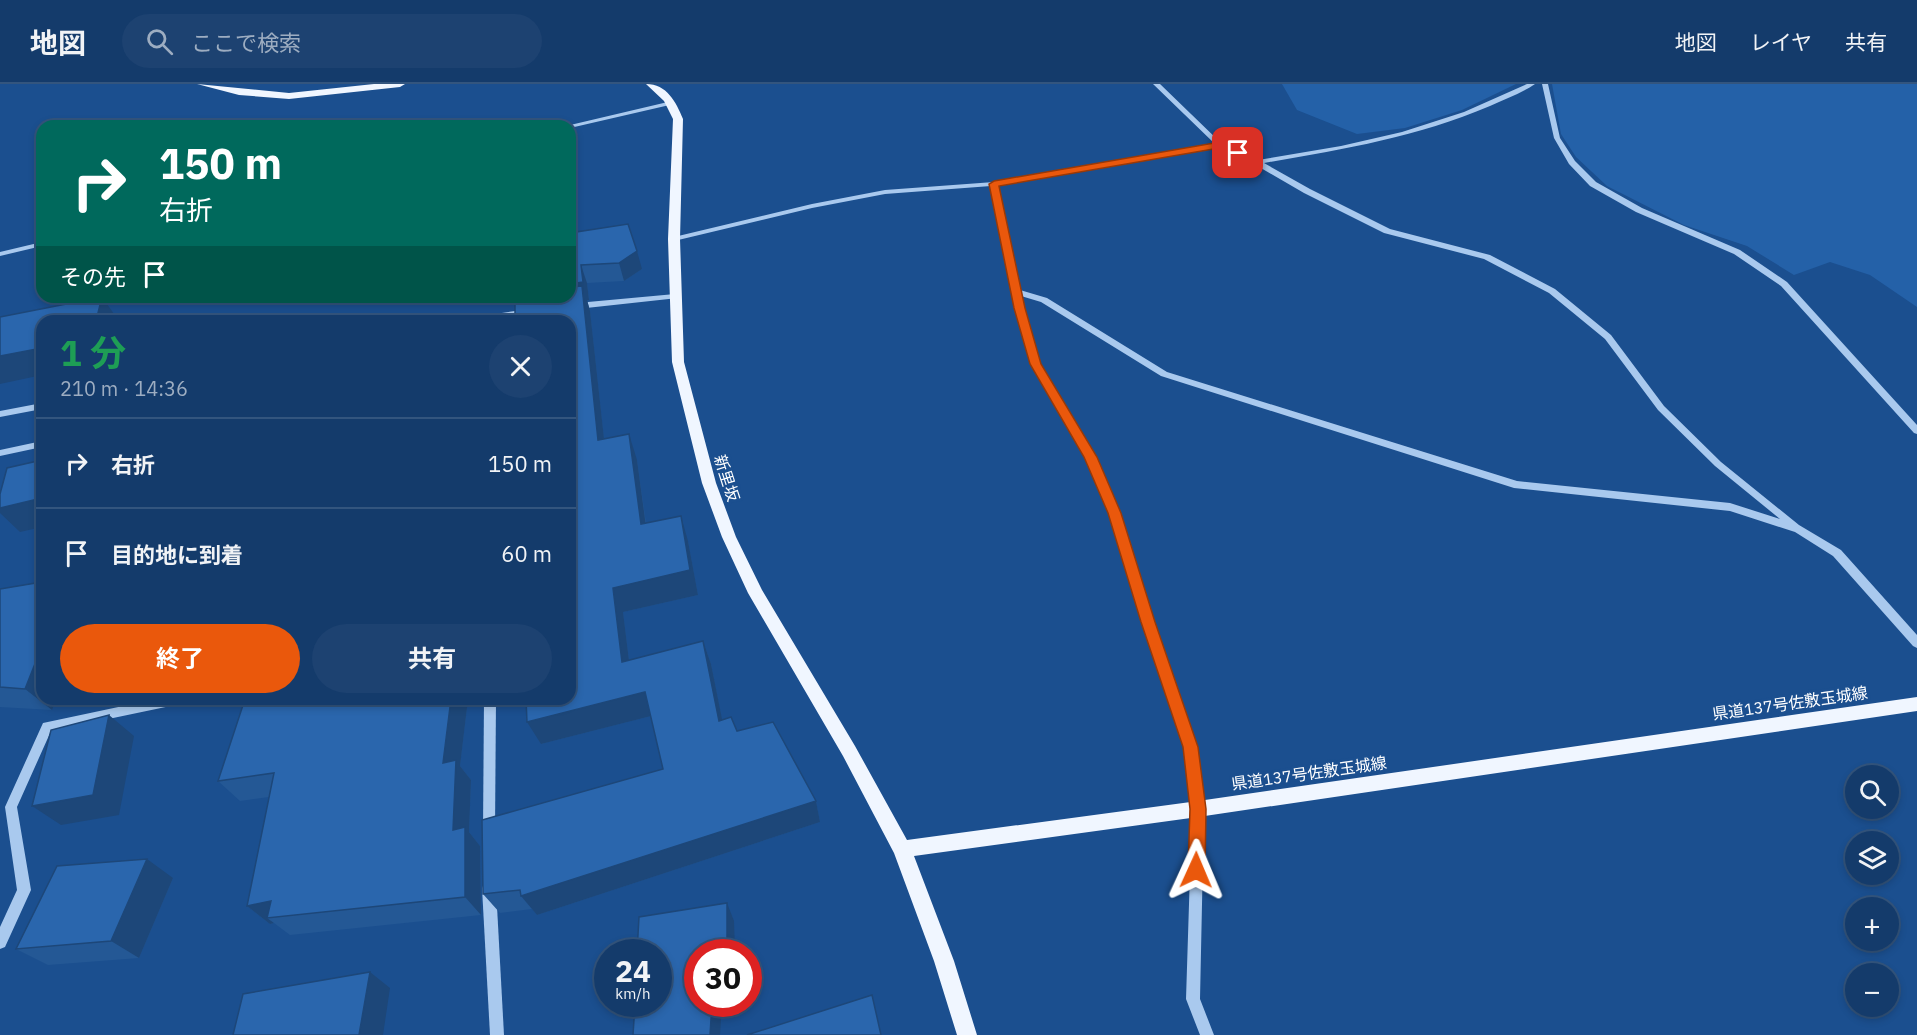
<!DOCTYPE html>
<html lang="ja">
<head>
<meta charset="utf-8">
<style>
	:root { --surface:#143b6b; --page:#1d4271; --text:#f1f3f6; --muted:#9dadc1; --line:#33557e; --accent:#ea580c }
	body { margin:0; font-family:"IBM Plex Sans","Noto Sans JP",sans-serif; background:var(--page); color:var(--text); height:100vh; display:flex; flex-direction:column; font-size:22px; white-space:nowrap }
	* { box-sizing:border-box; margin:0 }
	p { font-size:20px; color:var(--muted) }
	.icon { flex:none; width:33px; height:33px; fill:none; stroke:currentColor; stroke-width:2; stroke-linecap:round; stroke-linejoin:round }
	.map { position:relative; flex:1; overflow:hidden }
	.sheet { position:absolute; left:36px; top:231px; width:540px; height:390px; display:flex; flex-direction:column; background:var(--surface); border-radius:18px; box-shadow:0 3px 9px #0003,0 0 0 2px var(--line) }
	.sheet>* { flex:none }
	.banner { position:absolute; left:36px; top:36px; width:540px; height:183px; border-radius:18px; box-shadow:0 3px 9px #0003,0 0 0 2px var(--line); background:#00695c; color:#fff; overflow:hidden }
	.buttons { position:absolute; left:1845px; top:681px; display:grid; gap:12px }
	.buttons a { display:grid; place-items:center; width:54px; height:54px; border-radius:50%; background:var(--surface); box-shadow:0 3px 9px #0003,0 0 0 2px var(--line); font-size:30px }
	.speed { position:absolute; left:594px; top:855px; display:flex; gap:12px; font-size:30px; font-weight:700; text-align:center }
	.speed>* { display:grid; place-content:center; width:78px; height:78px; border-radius:50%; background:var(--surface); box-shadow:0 3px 9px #0003,0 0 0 2px var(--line); line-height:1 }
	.speed small { font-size:15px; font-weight:400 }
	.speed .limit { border:9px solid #d22; background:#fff; color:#111 }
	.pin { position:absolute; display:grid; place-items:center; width:51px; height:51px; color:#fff; margin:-26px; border-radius:12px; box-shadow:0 3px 9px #0006 }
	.me { position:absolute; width:66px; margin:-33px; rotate:1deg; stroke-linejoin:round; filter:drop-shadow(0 0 4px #0008) }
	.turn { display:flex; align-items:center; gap:21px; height:126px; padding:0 24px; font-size:27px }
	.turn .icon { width:78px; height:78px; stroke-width:2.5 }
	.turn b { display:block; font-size:42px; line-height:51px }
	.then { display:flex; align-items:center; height:57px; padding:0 24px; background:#0003; gap:12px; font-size:22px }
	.round { display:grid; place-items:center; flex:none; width:63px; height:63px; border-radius:32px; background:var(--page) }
	.headline { display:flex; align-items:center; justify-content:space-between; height:102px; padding:0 24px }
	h1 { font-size:36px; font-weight:700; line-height:45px; color:#1e9e55 }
	.action { display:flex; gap:12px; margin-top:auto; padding:12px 24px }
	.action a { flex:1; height:69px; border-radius:36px; background:var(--accent); color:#fff; font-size:24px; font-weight:700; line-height:69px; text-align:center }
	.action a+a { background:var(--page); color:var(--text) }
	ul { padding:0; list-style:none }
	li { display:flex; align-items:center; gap:18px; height:90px; padding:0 24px; border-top:2px solid var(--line) }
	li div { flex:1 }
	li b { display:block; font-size:22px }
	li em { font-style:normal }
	header { display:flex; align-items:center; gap:36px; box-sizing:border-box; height:84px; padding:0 30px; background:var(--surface); border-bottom:2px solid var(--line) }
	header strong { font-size:28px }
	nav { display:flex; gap:33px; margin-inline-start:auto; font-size:21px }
	.search { width:420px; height:54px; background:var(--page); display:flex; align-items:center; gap:15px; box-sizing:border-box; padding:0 21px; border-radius:33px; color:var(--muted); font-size:22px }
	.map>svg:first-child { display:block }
	.green { fill:#2461a8 }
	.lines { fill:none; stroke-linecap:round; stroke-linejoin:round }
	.minor { fill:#a9c9ee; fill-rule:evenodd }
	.major { fill:#f0f6ff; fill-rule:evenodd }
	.wall { fill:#245895 }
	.shaded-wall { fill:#1d4779 }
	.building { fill:#2a66ad; stroke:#1d4779; stroke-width:1.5 }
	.route { fill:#ea580c; stroke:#983908; stroke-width:1.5 }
	.labels { text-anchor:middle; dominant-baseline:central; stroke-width:6; stroke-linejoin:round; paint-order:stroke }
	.street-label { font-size:16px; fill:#fff; stroke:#1b4f8f }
</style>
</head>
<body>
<header>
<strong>地図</strong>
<div class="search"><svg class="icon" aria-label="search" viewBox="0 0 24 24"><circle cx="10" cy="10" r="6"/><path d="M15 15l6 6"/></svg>ここで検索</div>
<nav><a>地図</a><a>レイヤ</a><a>共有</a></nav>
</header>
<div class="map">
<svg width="1917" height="951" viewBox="0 0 1917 951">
	<rect width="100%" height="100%" fill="#1b4f8f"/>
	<g class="green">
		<polygon points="1282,0 1516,0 1462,26 1405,44 1357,50 1297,26"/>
		<polygon points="1552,0 1917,0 1917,223 1870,191 1830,178 1794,191 1747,162 1684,141 1607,102 1576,73 1561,50"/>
	</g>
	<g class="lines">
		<g class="minor">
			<path d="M1153,0h7l62,60 36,16 83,-14 61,-14 62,-20 63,-28h8c-13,9 -30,15 -45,22 -75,32 -147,43 -226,57l46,26 80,40 100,26 65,34 56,46 53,71 57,56 78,63 42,25 76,85v13l-4,-2 -80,-90 -38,-24 -65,-21 -216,-23 -353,-112 -120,-74 -20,-6 19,68 55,93 24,56 35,109 42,125 8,62 -4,190 14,36h-14l-14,-36 6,-190 -8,-62 -42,-125 -33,-109 -24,-56 -53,-93 -17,-56 -24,-122 -106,8 -73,14 -138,33 -4,-2 4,-2 138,-33 73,-14 109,-8 221,-38zM1219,63l35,17 50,29 80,40 100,26 65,34 56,46 53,71 57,56 65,53 -50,-16 -213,-22 -350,-109 -120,-74 -27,-8 -22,-104z"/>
			<polygon points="1542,0 1548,0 1560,54 1575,77 1596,98 1642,124 1740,166 1787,198 1917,341 1917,350 1914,349 1781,202 1734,170 1636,128 1590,102 1569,80 1554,54"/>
			<polygon points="672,17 674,18 674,20 570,44 570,42 566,42"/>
			<polygon points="42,158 42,162 0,172 0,168"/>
			<polygon points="675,210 678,210 678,214 577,225 573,222 577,219"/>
			<polygon points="528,225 532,228 531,230 486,237 465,237 469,234"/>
			<polygon points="42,319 42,325 0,333 0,327"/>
			<polygon points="42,357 42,363 0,372 0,366"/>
			<polygon points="156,615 186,615 184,619 180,620 51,647 17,723 31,806 5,863 0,865 0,843 17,806 5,723 43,639"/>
			<polygon points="484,615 496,615 495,747 494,751 489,753 484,751 483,747"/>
			<polygon points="489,798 494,799 496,804 504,951 490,951 482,804 484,799"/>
		</g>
		<g class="major">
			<polygon points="197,0 289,9 374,0 405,0 400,3 289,15 239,11"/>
			<path d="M646,0c21,0 30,18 37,35l-3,120 4,123 32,121 20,54 26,53 93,156 52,94 291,-39 719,-104v14l-719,106 -284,39 40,105 23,74h-20l-23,-74 -40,-108 -51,-97 -95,-163 -26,-56 -20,-54 -30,-121 -4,-123 5,-120 -9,-18z"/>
		</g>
	</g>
	<g class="wall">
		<polygon points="570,149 642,185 624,197 587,199 589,216 587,216 590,227 604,355 637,376 646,439 688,457 698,511 623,528 629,576 703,557 711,580 722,636 737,647 816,717 820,738 537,831 532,825 500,829 483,810 663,685 651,632 541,660 570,615 570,237 515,236 570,213"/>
		<polygon points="0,505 52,626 0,623"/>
		<polygon points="245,615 468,615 460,682 471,696 469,748 480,762 481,831 290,851 274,839 270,840 247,822 269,713 240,717 218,697"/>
		<polygon points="173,794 139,874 48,881 16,865"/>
	</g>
	<g class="shaded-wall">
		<polygon points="637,167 642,185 624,197 619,179"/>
		<polygon points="581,181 587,199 589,216 587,216 590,227 607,382 521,213 570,213 570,200"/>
		<polygon points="102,213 119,237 96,237"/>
		<polygon points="42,264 42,291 0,300 0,272"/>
		<polygon points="629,350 637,376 649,465 641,440"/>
		<polygon points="42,414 42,443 20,448 0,429 0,424"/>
		<polygon points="681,432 688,457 698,511 623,528 632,601 622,578 613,504"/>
		<polygon points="703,557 711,580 727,660 719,637"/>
		<polygon points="42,562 42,615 56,615 52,626 25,605"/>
		<polygon points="645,608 655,631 541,660 527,638"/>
		<polygon points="451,615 468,615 460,682 471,696 469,748 480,762 481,831 465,813 453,746 443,679"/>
		<polygon points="109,631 134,652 119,731 61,741 32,722"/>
		<polygon points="816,717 820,738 537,831 521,812"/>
		<polygon points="147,775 173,794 139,874 111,857"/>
		<polygon points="271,817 267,834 274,839 270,840 247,822"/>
		<polygon points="727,819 734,837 735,868 727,868"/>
		<polygon points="370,888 390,904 383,951 359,951"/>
		<polygon points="712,920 722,920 720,951 710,951"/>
	</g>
	<g class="building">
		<polygon points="628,140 637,167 619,179 581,181 583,198 570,200 570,149"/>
		<polygon points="582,202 598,356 629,350 641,440 681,432 690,486 613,504 622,578 703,557 719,637 731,633 737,647 773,638 816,717 521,812 520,806 483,810 482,736 663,685 645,608 527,638 526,615 570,615 570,237 511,237 515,236 515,213 570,213 570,203"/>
		<polygon points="102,213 96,237 42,237 42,264 0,272 0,233"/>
		<polygon points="42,376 42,414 0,424 0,410 7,384"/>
		<polygon points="42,498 42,562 25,605 0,603 0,505"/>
		<polygon points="245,615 451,615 443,679 456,676 453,746 465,743 465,813 267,834 271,817 247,822 274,689 218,697"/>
		<polygon points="109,631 93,711 32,722 51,646"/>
		<polygon points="147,775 111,857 16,865 57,782"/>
		<polygon points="727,819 727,868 698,868 698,920 712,920 710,951 633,951 635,920 658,920 658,868 637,868 639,833"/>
		<polygon points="370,888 359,951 233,951 243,910"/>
		<polygon points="872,911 881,951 747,951"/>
	</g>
	<polygon class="route" points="1220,58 1243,69 1238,72 1219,64 999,102 1025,224 1041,280 1097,373 1121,429 1155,538 1198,663 1206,725 1205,786 1202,791 1196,794 1190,791 1188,786 1190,725 1183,663 1141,538 1108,429 1084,373 1030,280 1014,224 989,100 994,97"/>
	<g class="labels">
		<g class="street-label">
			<text transform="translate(727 394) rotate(72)">新里坂</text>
			<text transform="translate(1790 619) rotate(-8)">県道137号佐敷玉城線</text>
			<text transform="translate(1309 689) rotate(-8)">県道137号佐敷玉城線</text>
		</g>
	</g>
</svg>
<div class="buttons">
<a><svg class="icon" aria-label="search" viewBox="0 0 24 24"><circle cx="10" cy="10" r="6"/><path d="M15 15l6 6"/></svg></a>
<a><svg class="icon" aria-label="layers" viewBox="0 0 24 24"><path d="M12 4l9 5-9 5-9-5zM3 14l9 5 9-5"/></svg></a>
<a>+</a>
<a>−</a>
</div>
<div class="speed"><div>24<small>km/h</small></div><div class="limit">30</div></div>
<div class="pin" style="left:1238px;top:69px;background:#d93025"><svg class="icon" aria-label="arrive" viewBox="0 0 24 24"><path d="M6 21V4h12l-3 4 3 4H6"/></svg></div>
<svg class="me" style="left:1196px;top:786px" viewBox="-20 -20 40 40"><path d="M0-17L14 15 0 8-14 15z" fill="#ea580c" stroke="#fff" stroke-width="4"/></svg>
<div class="banner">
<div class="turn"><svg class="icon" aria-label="right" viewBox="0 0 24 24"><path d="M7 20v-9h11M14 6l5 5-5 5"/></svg><div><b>150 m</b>右折</div></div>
<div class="then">その先<svg class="icon" aria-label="arrive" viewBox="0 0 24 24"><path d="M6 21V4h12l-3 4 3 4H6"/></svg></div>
</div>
<section class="sheet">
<div class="headline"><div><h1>1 分</h1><p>210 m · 14:36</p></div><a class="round"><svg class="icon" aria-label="close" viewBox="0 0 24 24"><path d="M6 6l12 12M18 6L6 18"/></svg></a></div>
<ul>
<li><svg class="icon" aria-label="right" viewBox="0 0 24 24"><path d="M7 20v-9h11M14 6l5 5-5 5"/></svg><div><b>右折</b></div><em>150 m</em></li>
<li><svg class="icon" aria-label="arrive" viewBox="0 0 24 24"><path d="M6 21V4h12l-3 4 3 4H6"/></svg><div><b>目的地に到着</b></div><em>60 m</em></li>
</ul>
<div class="action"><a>終了</a><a>共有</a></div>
</section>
</div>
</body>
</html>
